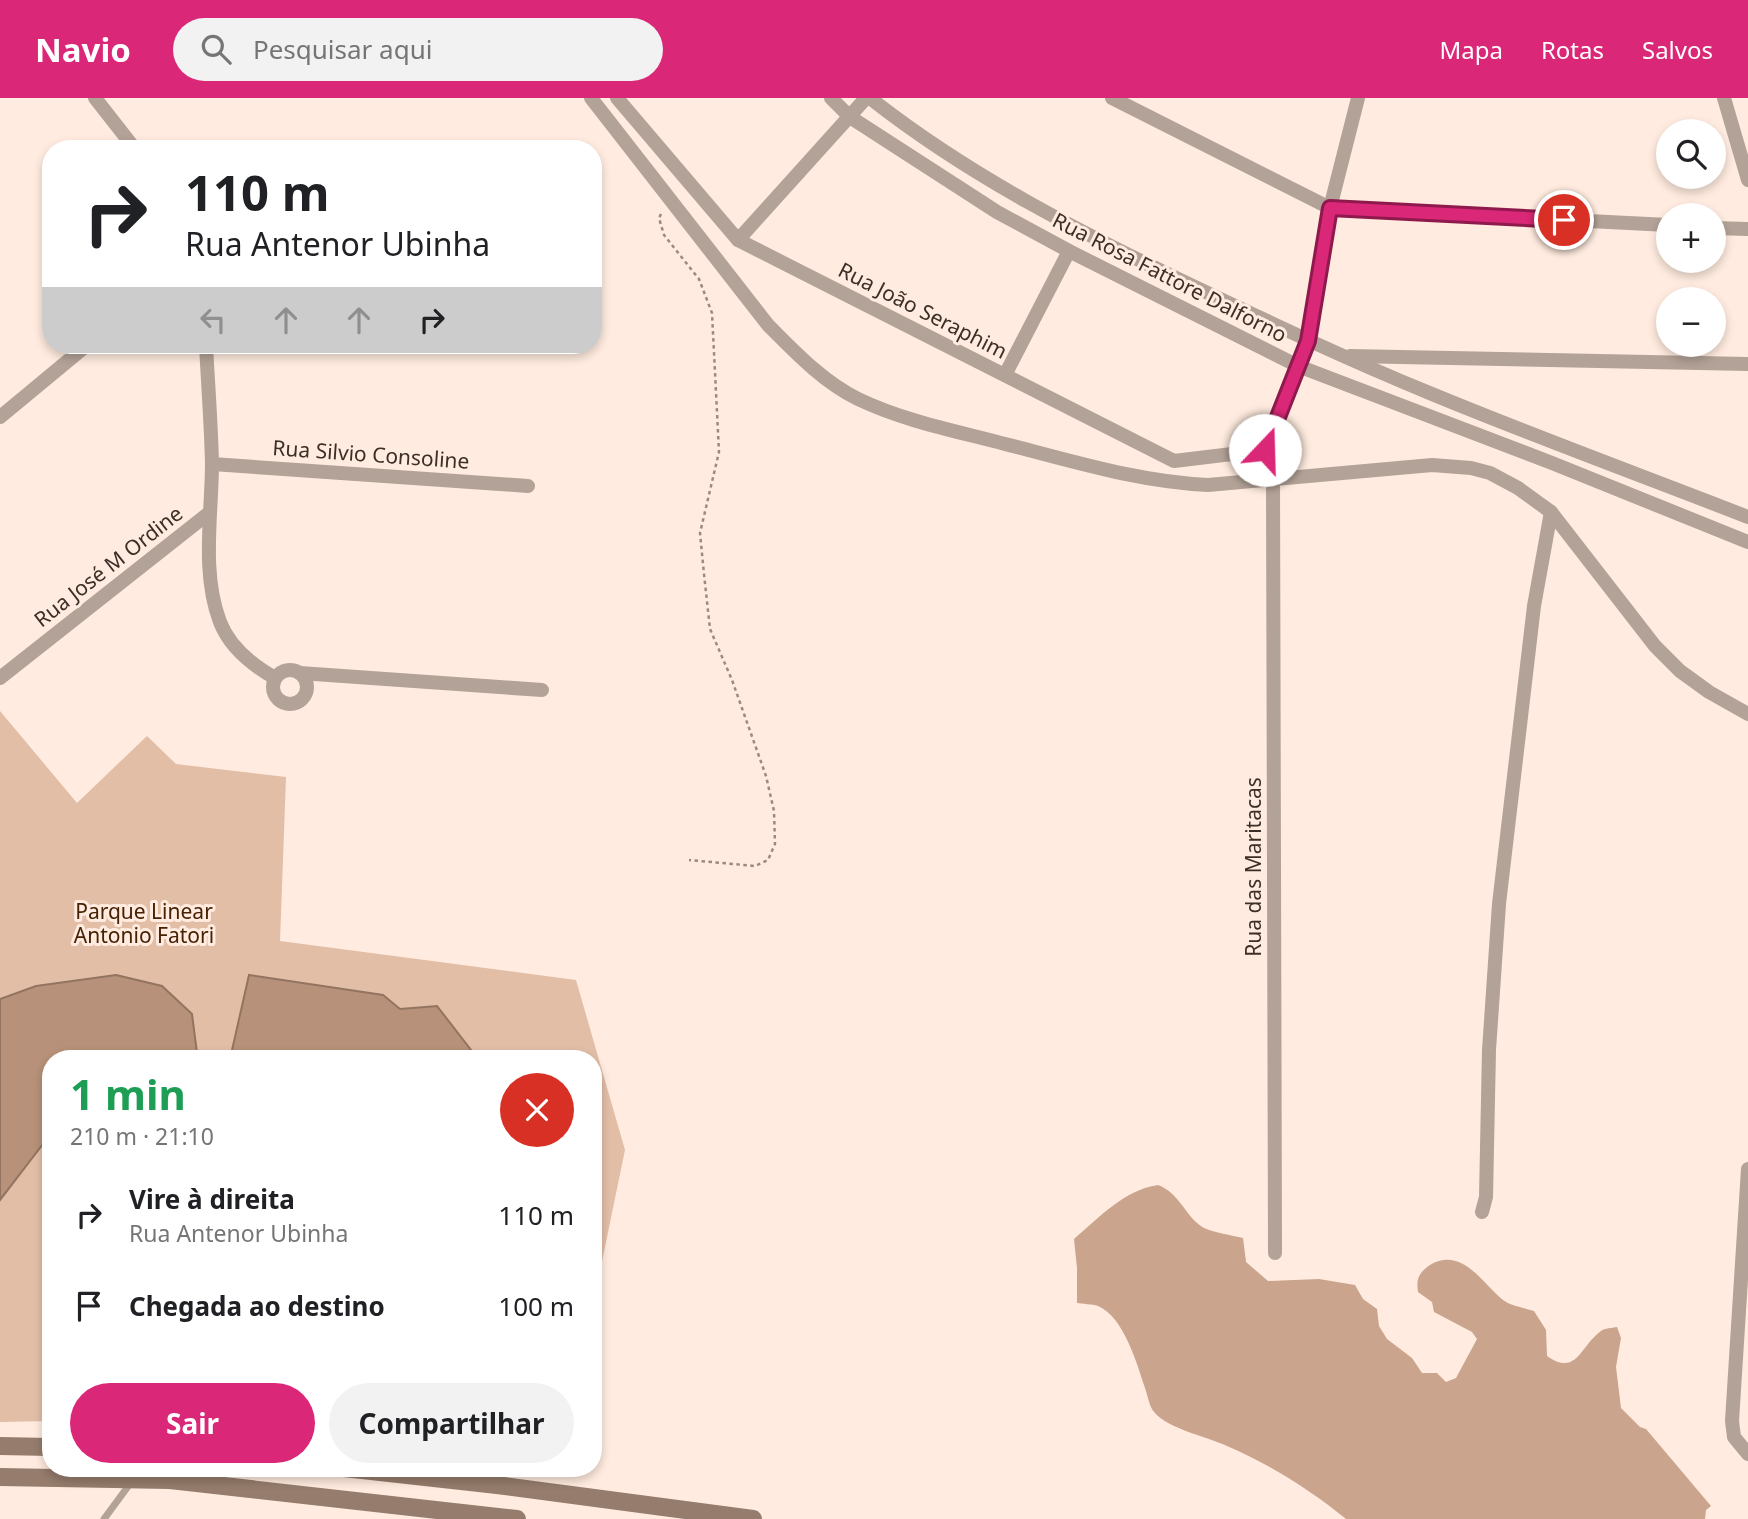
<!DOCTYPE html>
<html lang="pt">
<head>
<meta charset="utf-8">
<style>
	:root { --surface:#fff; --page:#f2f2f2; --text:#202124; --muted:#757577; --accent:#db2777 }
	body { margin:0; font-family:"Noto Sans",sans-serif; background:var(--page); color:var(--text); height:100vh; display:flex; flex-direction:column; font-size:26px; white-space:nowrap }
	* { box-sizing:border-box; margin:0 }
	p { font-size:23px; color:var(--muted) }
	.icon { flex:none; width:38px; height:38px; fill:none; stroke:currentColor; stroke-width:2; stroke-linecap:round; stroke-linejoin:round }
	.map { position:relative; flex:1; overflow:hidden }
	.drawer { position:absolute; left:42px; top:952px; width:560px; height:427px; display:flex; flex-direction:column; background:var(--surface); border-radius:28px; box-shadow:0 4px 10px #0003 }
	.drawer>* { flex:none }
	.guide { position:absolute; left:42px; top:42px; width:560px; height:214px; border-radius:28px; box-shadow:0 4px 10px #0003; background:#fff; color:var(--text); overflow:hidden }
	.tools { position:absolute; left:1656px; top:21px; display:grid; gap:14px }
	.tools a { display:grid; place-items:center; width:70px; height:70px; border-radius:50%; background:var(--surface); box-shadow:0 4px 10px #0003; font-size:35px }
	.pin { position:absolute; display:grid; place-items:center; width:60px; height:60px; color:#fff; margin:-30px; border:4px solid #fff; border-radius:50%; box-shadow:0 2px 7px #0007 }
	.me { position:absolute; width:77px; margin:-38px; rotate:21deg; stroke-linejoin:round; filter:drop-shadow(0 0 5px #0008) }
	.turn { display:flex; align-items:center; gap:24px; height:147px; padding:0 28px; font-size:32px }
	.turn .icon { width:91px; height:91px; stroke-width:2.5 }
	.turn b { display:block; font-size:49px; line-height:60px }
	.lanes { display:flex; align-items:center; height:66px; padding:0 28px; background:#0003; justify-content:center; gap:35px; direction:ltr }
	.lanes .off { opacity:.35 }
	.round { display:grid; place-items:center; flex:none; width:74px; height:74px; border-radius:37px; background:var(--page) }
	.headline { display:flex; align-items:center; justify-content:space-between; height:119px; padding:0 28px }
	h1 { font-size:42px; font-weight:700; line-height:52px; color:#1e9e55 }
	.primary-button { display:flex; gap:14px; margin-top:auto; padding:14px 28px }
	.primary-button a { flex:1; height:80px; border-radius:42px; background:var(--accent); color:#fff; font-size:28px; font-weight:700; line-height:80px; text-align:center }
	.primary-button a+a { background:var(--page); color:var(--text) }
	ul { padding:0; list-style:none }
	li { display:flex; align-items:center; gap:21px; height:91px; padding:0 28px }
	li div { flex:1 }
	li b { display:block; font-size:26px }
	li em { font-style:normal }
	header { display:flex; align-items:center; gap:42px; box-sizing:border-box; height:98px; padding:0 35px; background:var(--accent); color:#fff }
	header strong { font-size:33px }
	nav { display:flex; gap:38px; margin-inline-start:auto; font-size:24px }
	.search { width:490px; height:63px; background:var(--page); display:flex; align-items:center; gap:18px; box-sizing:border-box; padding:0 24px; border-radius:38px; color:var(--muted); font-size:26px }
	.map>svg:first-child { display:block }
	.green { fill:#e2bea7 }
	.forest { fill:#caa48c }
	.water { fill:#b79179; stroke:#927460; stroke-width:2 }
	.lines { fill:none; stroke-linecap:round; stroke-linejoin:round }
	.path { stroke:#9a8a80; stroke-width:2.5; stroke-dasharray:3.5 3.5; stroke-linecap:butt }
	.lane { stroke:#b3a297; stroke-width:7 }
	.street { stroke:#b3a297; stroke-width:14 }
	.secondary { stroke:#957c6c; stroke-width:18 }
	.route-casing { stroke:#8e194d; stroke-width:18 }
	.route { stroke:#db2777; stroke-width:12 }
	.labels { text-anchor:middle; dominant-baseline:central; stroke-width:6; stroke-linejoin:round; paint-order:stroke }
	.street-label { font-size:21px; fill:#3b2f27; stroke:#ffebdf }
	.park-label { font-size:21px; fill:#462103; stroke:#ffebdf }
</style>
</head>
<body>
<header>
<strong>Navio</strong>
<div class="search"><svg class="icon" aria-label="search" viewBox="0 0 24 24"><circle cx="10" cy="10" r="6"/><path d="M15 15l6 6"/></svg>Pesquisar aqui</div>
<nav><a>Mapa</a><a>Rotas</a><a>Salvos</a></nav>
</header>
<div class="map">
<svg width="1748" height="1421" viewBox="0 0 1748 1421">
	<rect width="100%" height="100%" fill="#ffebdf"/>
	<polygon class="green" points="0,613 77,705 147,638 176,666 286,679 280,843 576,882 625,1052 593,1207 593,961 51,961 51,1323 0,1324"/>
	<path class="forest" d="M1158,1087c23,9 27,32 46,43 11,5 27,7 39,10l3,24 22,19 51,-2 36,6 8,14 14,10 2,17 8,13 25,19 10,15h15l9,9 10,-4 21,-39 -5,-7 -38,-20 -2,-10 -14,-10c-2,-14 1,-19 12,-27 32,-19 53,19 73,35 8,6 22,8 31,11l12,19 1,26c30,21 33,-10 54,-25 4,-3 11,-3 16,-4l4,11 -5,29 5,41 19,19 6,2 65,77 -5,4 -1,9h-359c-35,-29 -77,-55 -119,-73 -19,-9 -58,-17 -72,-33 -6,-6 -7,-17 -10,-25 -8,-24 -21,-71 -47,-82 -6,-2 -15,-2 -21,-3v-35l-3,-29c26,-22 50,-49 84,-54z"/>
	<g class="water">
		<polygon points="116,877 162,888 192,916 197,955 195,961 51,961 51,1042 43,1046 0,1102 0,901 36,888"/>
		<polygon points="249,877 383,897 400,911 437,908 478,961 230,961"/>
	</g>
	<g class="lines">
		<polyline class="path" points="661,116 659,120 664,137 699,181 712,215 719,354 700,435 704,476 710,531 732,582 766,678 774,713 775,746 768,762 755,768 689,762"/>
		<polyline class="lane" points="104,1421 132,1383"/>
		<g class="street">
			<polyline points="95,0 135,51"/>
			<path d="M591,0l177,227c26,26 55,57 90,74 46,22 98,32 147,45 67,17 134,38 203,41l224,-20 39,3 19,5 28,15 33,24 104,134 25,25 29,21 39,22"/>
			<polyline points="617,0 738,142 1174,363 1265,352 1308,243 1330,110 1358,0"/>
			<polyline points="831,0 850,19 997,114 1069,153 1298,268 1552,365 1748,444"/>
			<path d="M870,0c99,78 211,135 325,189 78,37 156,74 237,107 104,43 211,82 316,123"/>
			<polyline points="1112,0 1330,110 1668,127"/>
			<polyline points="1724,0 1748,82"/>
			<polyline points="1713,130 1748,131"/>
			<polyline points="738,142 866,0"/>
			<path d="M206,247c2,39 5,78 6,118 0,51 -11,109 8,159 10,26 32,43 55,56"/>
			<polyline points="1350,258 1748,266"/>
			<polyline points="1005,277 1069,153"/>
			<polyline points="0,319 87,247"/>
			<polyline points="212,366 528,388"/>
			<polyline points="1273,382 1275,1155"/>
			<circle cx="290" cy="589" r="17"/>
			<polyline points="300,575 542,592"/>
			<polyline points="0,580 209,415"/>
			<polyline points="1748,1071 1732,1323 1734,1339 1748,1356"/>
			<polyline points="1482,1114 1486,1099 1489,952 1499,806 1534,508 1551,414"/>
		</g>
		<g class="secondary">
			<polyline points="0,1348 51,1349"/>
			<polyline points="344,1370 497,1387 753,1421"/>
			<polyline points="0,1379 170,1382 517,1421"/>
		</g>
	</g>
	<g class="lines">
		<defs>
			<polyline id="route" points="1265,352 1308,243 1330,110 1564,122"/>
		</defs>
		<use href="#route" class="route-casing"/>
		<use href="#route" class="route"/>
	</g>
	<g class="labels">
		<g class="street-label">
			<text transform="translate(1170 179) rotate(27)">Rua Rosa Fattore Dalforno</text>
			<text transform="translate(923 212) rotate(27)">Rua João Seraphim</text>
			<text transform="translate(371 356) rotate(4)">Rua Silvio Consoline</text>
			<text transform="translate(108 468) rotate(-38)">Rua José M Ordine</text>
			<text transform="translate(1253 769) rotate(-90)">Rua das Maritacas</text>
		</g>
		<g class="park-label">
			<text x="144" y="813">Parque Linear<tspan x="144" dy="24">Antonio Fatori</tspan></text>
		</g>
	</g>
</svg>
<div class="tools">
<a><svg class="icon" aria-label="search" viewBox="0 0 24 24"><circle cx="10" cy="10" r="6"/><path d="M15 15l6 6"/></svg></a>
<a>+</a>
<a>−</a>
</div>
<div class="pin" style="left:1564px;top:122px;background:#d93025"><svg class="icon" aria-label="arrive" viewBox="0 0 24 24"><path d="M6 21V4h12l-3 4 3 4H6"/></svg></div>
<svg class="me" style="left:1265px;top:352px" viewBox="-20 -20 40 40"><circle r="19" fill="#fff"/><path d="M0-13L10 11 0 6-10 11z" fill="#db2777"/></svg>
<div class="guide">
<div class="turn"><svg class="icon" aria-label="right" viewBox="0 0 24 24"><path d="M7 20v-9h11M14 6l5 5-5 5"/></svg><div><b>110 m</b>Rua Antenor Ubinha</div></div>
<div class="lanes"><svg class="icon off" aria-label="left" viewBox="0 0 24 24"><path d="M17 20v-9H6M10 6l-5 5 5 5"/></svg><svg class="icon off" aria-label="ahead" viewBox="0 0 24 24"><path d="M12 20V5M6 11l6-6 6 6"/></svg><svg class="icon off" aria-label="ahead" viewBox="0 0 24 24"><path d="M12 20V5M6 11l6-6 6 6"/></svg><svg class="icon" aria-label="right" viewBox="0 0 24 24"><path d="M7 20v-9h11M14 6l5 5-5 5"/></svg></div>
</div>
<section class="drawer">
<div class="headline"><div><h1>1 min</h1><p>210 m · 21:10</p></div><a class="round" style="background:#d93025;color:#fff"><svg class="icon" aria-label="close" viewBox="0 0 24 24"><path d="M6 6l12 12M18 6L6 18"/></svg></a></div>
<ul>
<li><svg class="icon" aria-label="right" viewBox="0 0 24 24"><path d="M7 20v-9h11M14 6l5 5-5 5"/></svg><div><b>Vire à direita</b><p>Rua Antenor Ubinha</p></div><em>110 m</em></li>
<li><svg class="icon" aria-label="arrive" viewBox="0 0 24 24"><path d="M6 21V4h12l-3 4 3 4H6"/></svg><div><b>Chegada ao destino</b></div><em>100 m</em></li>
</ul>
<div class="primary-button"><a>Sair</a><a>Compartilhar</a></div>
</section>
</div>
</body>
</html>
